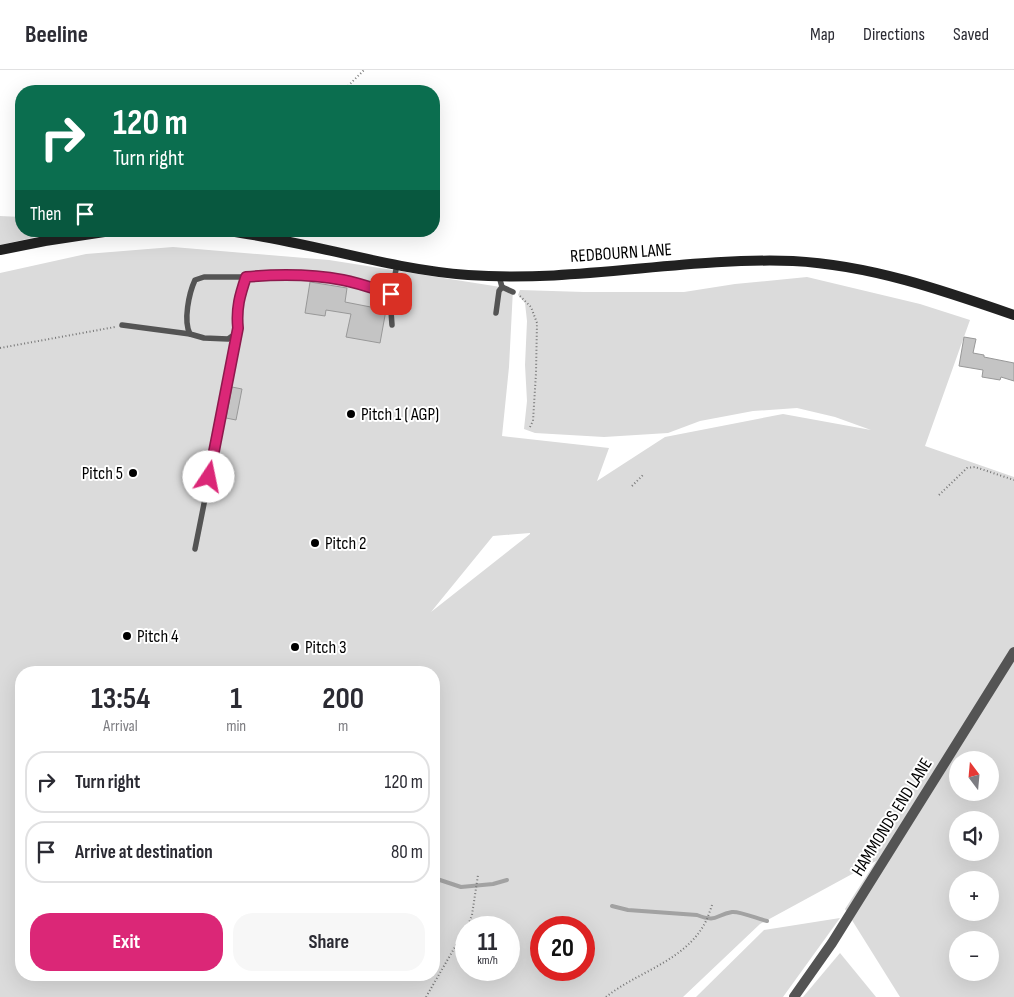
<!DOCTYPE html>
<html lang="en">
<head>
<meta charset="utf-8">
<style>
	:root { --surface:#fff; --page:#f7f7f7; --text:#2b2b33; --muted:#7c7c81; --line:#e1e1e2; --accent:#db2777 }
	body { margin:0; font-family:"Sofia Sans Condensed",sans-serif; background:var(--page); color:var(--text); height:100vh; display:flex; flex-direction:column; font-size:19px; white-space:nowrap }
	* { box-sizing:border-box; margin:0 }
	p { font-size:16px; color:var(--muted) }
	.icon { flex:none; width:28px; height:28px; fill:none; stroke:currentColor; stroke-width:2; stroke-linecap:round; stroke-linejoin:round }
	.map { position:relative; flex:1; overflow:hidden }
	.sheet { position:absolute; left:15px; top:596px; width:425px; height:315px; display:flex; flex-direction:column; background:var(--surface); border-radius:20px; box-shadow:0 5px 20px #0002 }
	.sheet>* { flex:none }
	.guide { position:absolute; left:15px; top:15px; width:425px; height:152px; border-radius:20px; box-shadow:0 5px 20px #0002; background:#0b6e4f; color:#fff; overflow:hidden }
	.needle { width:32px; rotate:344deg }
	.controls { position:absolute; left:949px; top:681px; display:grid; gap:10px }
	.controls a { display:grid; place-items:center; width:50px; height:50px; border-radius:50%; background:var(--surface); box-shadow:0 5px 20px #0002; font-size:25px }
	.speed { position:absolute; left:455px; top:846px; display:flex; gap:10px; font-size:25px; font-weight:700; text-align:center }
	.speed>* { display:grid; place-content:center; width:65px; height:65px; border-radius:50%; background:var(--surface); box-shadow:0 5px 20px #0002; line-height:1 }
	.speed small { font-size:12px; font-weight:400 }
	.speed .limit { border:8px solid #d22; background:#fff; color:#111 }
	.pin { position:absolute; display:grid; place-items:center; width:42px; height:42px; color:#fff; margin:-21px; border-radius:10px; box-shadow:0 2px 8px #0006 }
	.me { position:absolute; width:55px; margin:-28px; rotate:11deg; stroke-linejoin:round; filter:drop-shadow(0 0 4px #0008) }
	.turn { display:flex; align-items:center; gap:18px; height:105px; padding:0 15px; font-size:22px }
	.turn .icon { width:65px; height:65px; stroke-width:2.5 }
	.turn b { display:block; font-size:35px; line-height:42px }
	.then { display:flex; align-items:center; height:48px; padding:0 15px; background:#0003; gap:10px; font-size:19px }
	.eta { display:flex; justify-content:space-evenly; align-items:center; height:85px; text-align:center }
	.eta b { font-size:30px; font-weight:700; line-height:35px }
	.primary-button { display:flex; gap:10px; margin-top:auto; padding:10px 15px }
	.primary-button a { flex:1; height:58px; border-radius:20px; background:var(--accent); color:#fff; font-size:20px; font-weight:700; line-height:58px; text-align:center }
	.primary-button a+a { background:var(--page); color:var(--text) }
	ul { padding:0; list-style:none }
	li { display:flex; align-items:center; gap:15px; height:62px; margin:0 10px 8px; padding:0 5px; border:2px solid var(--line); border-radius:20px }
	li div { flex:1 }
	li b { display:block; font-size:19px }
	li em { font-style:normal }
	header { display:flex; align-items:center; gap:30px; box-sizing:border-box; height:70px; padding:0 25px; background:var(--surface); border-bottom:1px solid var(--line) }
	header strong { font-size:24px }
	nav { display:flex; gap:28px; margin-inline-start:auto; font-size:18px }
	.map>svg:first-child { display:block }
	.green { fill:#dbdbdb; fill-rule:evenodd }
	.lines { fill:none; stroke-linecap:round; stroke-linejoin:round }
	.stream { stroke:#a2a2a2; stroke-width:4 }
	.building { fill:#c4c4c4; stroke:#989898 }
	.path { stroke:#767676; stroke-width:2; stroke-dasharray:1 2.5; stroke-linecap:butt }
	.lane { stroke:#545454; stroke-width:5.5 }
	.street { stroke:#545454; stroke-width:10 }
	.secondary { stroke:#212121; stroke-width:10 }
	.route-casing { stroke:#8e194d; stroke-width:12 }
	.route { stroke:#db2777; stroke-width:9 }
	.poi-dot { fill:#000; stroke:#fff; stroke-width:2 }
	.labels { text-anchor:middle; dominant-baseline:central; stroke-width:4; stroke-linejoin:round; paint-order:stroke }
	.street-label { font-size:18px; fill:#000; stroke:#fff }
	.poi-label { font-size:18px; fill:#000; stroke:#fff; text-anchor:start }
</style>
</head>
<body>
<header>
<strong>Beeline</strong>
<nav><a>Map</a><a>Directions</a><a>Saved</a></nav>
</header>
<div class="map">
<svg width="1014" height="927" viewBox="0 0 1014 927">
	<rect width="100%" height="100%" fill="#fff"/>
	<g class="green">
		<polygon points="0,146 21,147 21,161 63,161 0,175"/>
		<path d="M173,177l156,13 184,29 -4,78 -7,69 107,12 -12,33 68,-44 118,-23 88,16 -36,-13 -38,-9 -44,3 -53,10 -32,12 -64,4 -69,-4 -11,-4 3,-28 -2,-36 2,-44 -2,-18 -7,-8 2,-5 64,2h100l51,-8 72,-7 113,27 50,16 -45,126 89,31v520h-114l-55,-88 31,-48 -116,63 -77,73h-683v-724l86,-19zM530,463v1l-99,78 62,-76zM21,602h413v303h-413zM958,690h32v32h-32zM958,750h32v32h-32zM958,810h32v32h-32zM466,858h43v42h-43zM541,858h43v42h-43zM958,870h32v32h-32z"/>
		<polygon points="840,848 783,927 696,927 764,860"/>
		<polygon points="840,883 876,927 803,927"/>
	</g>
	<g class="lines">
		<g class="stream">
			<polyline points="434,808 461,817 493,814 507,810"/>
			<path d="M612,836l16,4 69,5c20,8 18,0 35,-3 8,-1 26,7 35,9"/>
		</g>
	</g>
	<g class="building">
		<polygon points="310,212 347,218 345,232 386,240 380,273 346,267 351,244 326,240 325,246 305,243"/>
		<polygon points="964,267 976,269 973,283 984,285 984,287 1014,293 1014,311 1001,307 1000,310 982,307 983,300 959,296"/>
		<polygon points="232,317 242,319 236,350 226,348"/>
	</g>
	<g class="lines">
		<g class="path">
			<polyline points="343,21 364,0"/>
			<polyline points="520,226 531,237 537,253 536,303 533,351 529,359"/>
			<polyline points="0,278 115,257"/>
			<polyline points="632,416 644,404"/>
			<polyline points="939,425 967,398 975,397 1014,410"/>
			<polyline points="467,858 472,845 478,805"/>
			<polyline points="426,927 466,858"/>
			<path d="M606,927c31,-25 79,-36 99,-74 3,-6 5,-12 7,-18"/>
		</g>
		<g class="lane">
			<polyline points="502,217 513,222"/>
			<polyline points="496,243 499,221 502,217 499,206"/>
			<polyline points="122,255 190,264"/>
			<polyline points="392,255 390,228 397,195"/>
			<path d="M238,262l-10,7 -24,-1 -14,-4c-7,-13 -1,-41 5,-54l9,-3h43"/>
			<path d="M195,479l44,-221c-3,-19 1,-34 8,-51 32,-3 64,-3 96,3 16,3 32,9 48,14"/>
		</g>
		<polyline class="street" points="794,927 832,873 1014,582"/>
		<g class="secondary">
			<path d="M227,161c81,10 159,38 241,44 108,8 216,-18 325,-14 77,4 149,29 221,54"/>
			<polyline points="0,180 45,171 111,161"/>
		</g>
	</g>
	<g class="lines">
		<defs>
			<path id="route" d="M209,407l29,-149c-2,-20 2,-33 8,-51 33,-3 65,-3 97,3 16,3 32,9 48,14"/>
		</defs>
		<use href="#route" class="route-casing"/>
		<use href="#route" class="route"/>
	</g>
	<g class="poi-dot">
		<circle cx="351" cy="344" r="5"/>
		<circle cx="133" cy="403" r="5"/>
		<circle cx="315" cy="473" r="5"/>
		<circle cx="127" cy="566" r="5"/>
		<circle cx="295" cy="577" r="5"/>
	</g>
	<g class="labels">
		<g class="street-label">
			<text transform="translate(621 183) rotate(-4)">REDBOURN LANE</text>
			<text transform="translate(892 747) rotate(-58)">HAMMONDS END LANE</text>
		</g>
		<g class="poi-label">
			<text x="361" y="344">Pitch 1 ( AGP)</text>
			<text x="123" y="403" text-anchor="end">Pitch 5</text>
			<text x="325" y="473">Pitch 2</text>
			<text x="137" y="566">Pitch 4</text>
			<text x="305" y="577">Pitch 3</text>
		</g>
	</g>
</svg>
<div class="controls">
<a><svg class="needle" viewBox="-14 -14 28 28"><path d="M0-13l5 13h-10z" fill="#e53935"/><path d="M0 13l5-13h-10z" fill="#7c7c81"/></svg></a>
<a><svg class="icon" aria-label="sound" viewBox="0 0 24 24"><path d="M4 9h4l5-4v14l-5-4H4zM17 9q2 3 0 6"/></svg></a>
<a>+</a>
<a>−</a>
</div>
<div class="speed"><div>11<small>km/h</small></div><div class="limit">20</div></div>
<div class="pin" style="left:391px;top:224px;background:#d93025"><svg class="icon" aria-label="arrive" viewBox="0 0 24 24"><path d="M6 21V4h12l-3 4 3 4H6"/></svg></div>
<svg class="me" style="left:209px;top:407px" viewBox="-20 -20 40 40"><circle r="19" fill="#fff"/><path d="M0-13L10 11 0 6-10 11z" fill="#db2777"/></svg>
<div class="guide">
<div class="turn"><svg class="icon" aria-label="right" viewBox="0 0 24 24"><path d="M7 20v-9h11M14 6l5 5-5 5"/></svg><div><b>120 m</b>Turn right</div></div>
<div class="then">Then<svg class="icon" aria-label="arrive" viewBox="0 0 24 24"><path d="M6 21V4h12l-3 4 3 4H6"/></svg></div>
</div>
<section class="sheet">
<div class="eta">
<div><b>13:54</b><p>Arrival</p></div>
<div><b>1</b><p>min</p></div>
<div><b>200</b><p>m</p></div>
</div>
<ul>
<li><svg class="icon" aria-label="right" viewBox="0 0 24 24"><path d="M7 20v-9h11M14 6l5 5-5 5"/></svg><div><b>Turn right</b></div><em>120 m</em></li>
<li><svg class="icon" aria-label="arrive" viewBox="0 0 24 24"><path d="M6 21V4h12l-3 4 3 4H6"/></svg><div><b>Arrive at destination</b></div><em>80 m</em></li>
</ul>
<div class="primary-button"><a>Exit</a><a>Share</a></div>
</section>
</div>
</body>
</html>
